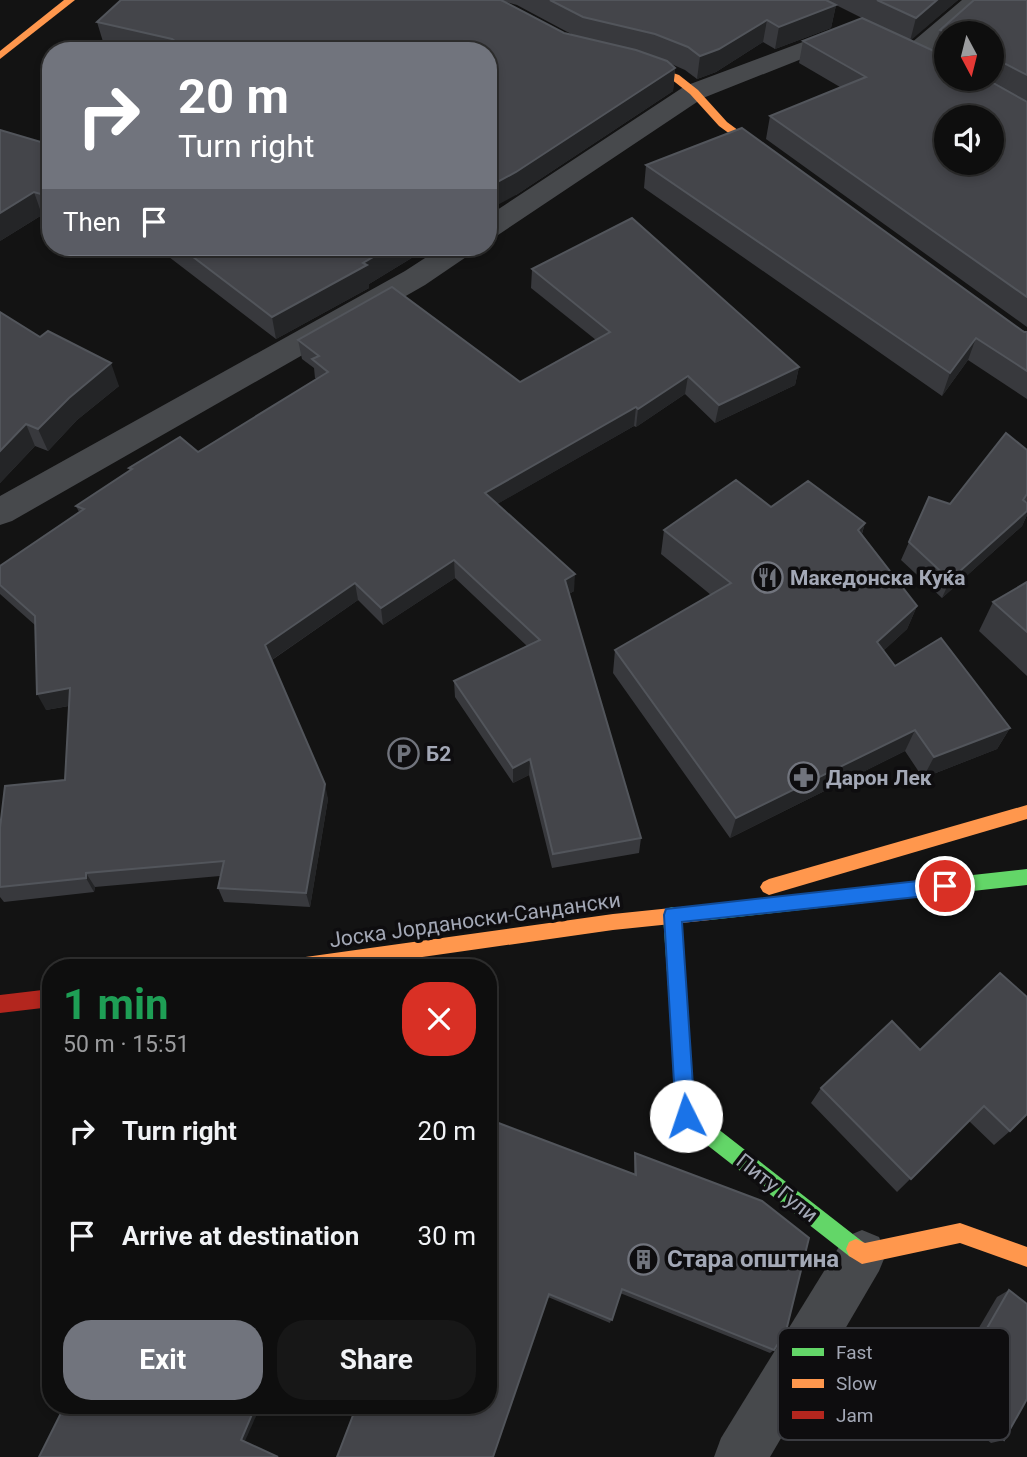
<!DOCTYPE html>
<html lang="en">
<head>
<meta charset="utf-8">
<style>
	:root { --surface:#0e0e0e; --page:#171717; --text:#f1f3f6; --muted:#9b9c9e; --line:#2e2e2e; --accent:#71747d }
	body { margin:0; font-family:Roboto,sans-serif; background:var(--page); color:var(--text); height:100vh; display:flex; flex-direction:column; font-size:26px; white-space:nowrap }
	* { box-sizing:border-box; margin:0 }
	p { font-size:23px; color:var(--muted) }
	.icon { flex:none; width:38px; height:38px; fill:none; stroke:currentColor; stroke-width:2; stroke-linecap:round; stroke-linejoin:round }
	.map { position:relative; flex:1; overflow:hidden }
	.drawer { position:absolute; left:42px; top:959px; width:455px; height:455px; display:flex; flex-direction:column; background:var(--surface); border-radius:28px; box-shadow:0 4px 10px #0003,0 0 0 2px var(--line) }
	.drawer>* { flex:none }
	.guide { position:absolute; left:42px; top:42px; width:455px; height:214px; border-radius:28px; box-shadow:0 4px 10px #0003,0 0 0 2px var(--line); background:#71747d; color:#fff; overflow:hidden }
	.needle { width:46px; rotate:173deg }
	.tools { position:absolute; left:934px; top:21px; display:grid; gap:14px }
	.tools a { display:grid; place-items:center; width:70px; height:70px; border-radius:50%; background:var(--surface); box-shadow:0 4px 10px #0003,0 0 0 2px var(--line); font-size:35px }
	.pin { position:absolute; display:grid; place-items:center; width:60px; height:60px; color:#fff; margin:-30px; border:4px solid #fff; border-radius:50%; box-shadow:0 2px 7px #0007 }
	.me { position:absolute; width:77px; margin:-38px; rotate:356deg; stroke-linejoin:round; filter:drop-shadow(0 0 5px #0008) }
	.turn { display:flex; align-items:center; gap:24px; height:147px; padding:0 21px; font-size:32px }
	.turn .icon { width:91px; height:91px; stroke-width:2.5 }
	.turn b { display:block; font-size:49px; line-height:60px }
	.then { display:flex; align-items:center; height:66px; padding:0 21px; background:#0003; gap:14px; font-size:26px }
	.round { display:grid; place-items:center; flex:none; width:74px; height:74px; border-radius:28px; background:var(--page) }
	.head { display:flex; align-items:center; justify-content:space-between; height:119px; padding:0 21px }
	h1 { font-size:42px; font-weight:700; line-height:52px; color:#1e9e55 }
	.primary-button { display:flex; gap:14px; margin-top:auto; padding:14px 21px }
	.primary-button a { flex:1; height:80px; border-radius:28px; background:var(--accent); color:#fff; font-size:28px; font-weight:700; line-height:80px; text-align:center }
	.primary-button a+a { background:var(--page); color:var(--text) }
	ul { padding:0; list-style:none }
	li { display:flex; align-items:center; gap:21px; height:105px; padding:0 21px }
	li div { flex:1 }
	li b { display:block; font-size:26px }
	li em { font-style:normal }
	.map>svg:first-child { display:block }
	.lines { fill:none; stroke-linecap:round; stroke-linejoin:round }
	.street { fill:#47494c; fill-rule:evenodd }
	.fast { fill:#63d668; fill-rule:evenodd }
	.slow { fill:#ff974d; fill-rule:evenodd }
	.jam { fill:#b3261e; fill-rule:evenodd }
	.wall { fill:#38393d; fill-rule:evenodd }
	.shaded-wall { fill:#242527 }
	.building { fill:#44454a; stroke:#52555b; stroke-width:2; fill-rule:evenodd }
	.route { fill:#1a73e8; stroke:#114b97; stroke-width:2 }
	.labels { text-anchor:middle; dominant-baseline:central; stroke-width:7; stroke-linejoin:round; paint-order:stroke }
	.poi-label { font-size:21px; font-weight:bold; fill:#a3a8b6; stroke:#0e0d0f; text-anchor:start }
	.street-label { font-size:21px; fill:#a3a8b6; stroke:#0e0d0f }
	.near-poi-label { font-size:24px; font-weight:bold; fill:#a3a8b6; stroke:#0e0d0f; text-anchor:start }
	.key { fill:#0e0d0f; stroke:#3b3c41; stroke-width:2 }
	.key-label { font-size:19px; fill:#a3a8b6 }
</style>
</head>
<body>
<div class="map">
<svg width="1027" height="1457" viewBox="0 0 1027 1457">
	<rect width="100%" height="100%" fill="#131313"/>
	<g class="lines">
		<g class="street">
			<path d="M962,0h27l-36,33h-6v5c-14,12 -24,26 -43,21l-4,-5 4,-5z"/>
			<polygon points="848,25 857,27 860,32 857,37 703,98 498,235 488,238 488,216 685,86"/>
			<polygon points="442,247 477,247 472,253 425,285 12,521 0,525 0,496 405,271"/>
			<polygon points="862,1230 879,1237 886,1254 879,1271 770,1457 714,1457 721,1438 845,1237"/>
		</g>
		<g class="fast">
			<polygon points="1027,869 1027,885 710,920 704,918 701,912 704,906 710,904"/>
			<polygon points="672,907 678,909 681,915 695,1111 863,1242 866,1249 863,1256 856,1259 849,1256 679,1123 677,1116 663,915 666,909"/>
		</g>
		<g class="slow">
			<polygon points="64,0 75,0 0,59 0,51"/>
			<polygon points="621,58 629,58 679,75 698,90 727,122 781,162 771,164 719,126 690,94 671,79 621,62"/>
			<polygon points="1027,805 1027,819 769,895 763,892 760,887 763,882 769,879"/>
			<polygon points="710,904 716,906 719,912 716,918 710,920 613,930 345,968 275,968 278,962 284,960 613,914"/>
			<polygon points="960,1223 1027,1247 1027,1267 960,1243 862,1264 849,1256 846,1249 849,1242 856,1239 865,1243"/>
		</g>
		<polygon class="jam" points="51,989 51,1007 0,1013 0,995"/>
	</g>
	<g class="wall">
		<path d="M121,0h837l-48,40 24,11 6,-21 87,-30v327l-261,-188 4,-23 70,-29 -41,-24 4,-22 69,-18 -36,-18 -5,23 -56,21 -12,-7 -47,30 -19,7 -12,-9 -16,-7 6,5 -2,23 -157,104 -28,-144h-358l-26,-6 -7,-23zM506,2l11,3 56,30 -9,-2zM947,33h45v46h-45z"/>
		<polygon points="51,145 51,217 42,215 0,241"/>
		<polygon points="646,165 1027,332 1027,399 968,360 942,396 644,188"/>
		<polygon points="156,247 428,247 428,248 369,284 369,288 276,339"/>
		<polygon points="532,269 799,367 795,385 715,423 685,394 636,427 634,426 497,504 574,591 569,594 641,838 639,853 552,868 529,775 513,783 455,697 454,681 527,646 455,578 383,625 358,600 272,660 328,799 310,907 224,902 218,888 220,876 95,887 94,892 4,902 0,897 0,828 65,780 69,706 46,710 36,626 0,594 0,566 79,512 76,506 130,471 129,468 198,452 317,379 315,378 314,368 302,359 298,340 520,382 596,340 531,288"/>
		<polygon points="0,312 119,386 77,420 48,451 35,446 0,483"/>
		<polygon points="1027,450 1027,501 1026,502 1027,503 1027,515 1022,526 942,598 901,560 909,542"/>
		<polygon points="771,507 865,523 862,534 917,606 907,629 883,651 895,666 1010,728 997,749 923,778 905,751 730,838 613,673 615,650 711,595 661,554 664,530"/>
		<polygon points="1027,582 1027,676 979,631 993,602"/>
		<polygon points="1000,973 1010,1131 994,1145 969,1121 897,1192 811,1103 821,1088 920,1050"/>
		<polygon points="488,1119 634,1175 634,1158 635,1153 774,1350 770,1353 620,1293 610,1323 548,1297 493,1457 337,1457"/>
		<polygon points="1009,1290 1004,1440 991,1443 937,1399 997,1297"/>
	</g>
	<g class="shaded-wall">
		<polygon points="937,0 958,0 910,41 916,18"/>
		<polygon points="836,5 831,28 775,49 779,27"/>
		<polygon points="767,20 763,42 716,72 697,79 700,56"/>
		<polygon points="675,68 673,91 516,195 488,210 488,187"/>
		<polygon points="34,192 42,215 0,241 0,213"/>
		<polygon points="390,247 428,247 428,248 369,284 369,288 276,339 272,317"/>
		<polygon points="976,338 968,360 942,396 950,373"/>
		<polygon points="111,363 119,386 77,420 48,451 38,429 69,398"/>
		<polygon points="799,367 795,385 715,423 719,405"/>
		<polygon points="688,376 685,394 636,427 638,409"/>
		<polygon points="636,407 634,426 485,511 485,493"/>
		<polygon points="26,424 35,446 0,483 0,451"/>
		<polygon points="1027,511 1027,515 1022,526 942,598 950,580"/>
		<polygon points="865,523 857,547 858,530"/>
		<polygon points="454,560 455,578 383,625 381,608"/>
		<polygon points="575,574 574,591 564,597 565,580"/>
		<polygon points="355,583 358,600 270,661 265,645"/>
		<polygon points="917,606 907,629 868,665 877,642"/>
		<polygon points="70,688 79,704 46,710 37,694"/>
		<polygon points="1010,728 997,749 923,778 934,757"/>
		<polygon points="915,730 905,751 730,838 736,818"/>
		<polygon points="530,759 529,775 513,783 513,768"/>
		<polygon points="325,784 328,799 310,907 306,893"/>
		<polygon points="86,873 95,887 94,892 86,878"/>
		<polygon points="256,1405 261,1405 245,1441 241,1440"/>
	</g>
	<g class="building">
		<polygon points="121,0 501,0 564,33 636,50 667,61 675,68 516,172 488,187 488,51 189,51 172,39 97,22"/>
		<polygon points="550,0 826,0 836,5 779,27 767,20 719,49 700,56 688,47 655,34 583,17"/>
		<polygon points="877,0 937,0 916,18"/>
		<polygon points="974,0 1027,0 1027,75 992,57 992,33 947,33 940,30"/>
		<path d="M862,18l85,39v22h39l41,23v195l-257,-181 96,-39 -63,-36zM947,117h45v46h-45z"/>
		<polygon points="742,128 1024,332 1027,332 1027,371 976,338 950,373 646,165"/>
		<polygon points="0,130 51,145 51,197 34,192 0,213"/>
		<polygon points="632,218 799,367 719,405 688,376 638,409 636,407 485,493 575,574 565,580 641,838 553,854 530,759 513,768 454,681 540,640 454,560 381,608 355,583 265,645 325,784 306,893 218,888 224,861 86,873 86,878 0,887 0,828 5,786 65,780 70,688 37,694 35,616 0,585 0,566 84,509 76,506 132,469 129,468 180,437 198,452 328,372 312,359 319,356 298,340 392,287 520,382 610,332 532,269"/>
		<polygon points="180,247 390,247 363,263 367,265 272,317"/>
		<polygon points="0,312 40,337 48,331 111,363 69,398 38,429 26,424 0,451"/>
		<polygon points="1006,433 1027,450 1027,494 1023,500 1027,503 1027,511 950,580 909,542 929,497 950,504"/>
		<polygon points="736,480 771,507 808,481 865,523 858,530 917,606 877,642 895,666 941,638 1010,728 934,757 915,730 736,818 615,650 731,583 664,530"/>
		<polygon points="1027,582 1027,632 993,602"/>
		<polygon points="1000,973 1027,997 1027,1114 1010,1131 984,1106 911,1179 821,1088 892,1021 920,1050"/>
		<polygon points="488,1119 636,1175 635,1153 762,1201 809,1238 786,1331 774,1350 622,1289 612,1320 549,1294 493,1457 337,1457 357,1405 488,1405"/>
		<polygon points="1009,1290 1027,1304 1027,1399 1004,1440 949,1394"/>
		<polygon points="65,1405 256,1405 241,1440 278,1457 39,1457"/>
	</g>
	<polygon class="route" points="945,878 951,880 954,886 951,891 945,894 682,922 695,1116 693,1123 686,1126 679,1123 676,1116 664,915 666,909"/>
	<defs>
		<symbol id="restaurant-ring" viewBox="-11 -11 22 22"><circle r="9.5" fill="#0e0d0f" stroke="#71747d" stroke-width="1.5"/><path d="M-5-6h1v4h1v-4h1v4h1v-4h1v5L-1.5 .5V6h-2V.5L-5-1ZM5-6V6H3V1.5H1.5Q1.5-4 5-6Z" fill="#71747d"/></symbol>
		<symbol id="parking-ring" viewBox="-11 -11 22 22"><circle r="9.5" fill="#0e0d0f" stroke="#71747d" stroke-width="1.5"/><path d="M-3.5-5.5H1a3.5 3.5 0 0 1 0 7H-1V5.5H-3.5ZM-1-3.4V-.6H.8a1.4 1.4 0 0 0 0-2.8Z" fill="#71747d"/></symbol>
		<symbol id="pharmacy-ring" viewBox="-11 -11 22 22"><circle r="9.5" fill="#0e0d0f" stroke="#71747d" stroke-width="1.5"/><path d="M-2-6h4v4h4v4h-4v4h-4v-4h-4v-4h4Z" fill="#71747d"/></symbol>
		<symbol id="building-ring" viewBox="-11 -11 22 22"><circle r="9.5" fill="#0e0d0f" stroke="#71747d" stroke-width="1.5"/><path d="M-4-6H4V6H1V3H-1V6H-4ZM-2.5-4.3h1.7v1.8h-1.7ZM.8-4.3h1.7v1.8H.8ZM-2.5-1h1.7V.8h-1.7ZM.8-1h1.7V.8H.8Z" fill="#71747d"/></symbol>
	</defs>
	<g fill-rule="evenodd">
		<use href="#restaurant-ring" x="750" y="560" width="35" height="35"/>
		<use href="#parking-ring" x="386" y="736" width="35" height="35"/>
		<use href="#pharmacy-ring" x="786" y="760" width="35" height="35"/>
		<use href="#building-ring" x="626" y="1242" width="35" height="35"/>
	</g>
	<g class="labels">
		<g class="poi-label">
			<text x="790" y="578">Македонска Куќа</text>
			<text x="426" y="754">Б2</text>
			<text x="826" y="778">Дарон Лек</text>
		</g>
		<g class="street-label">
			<text transform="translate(475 920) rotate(-8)">Јоска Јорданоски-Сандански</text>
			<text transform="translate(777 1188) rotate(38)">Питу Гули</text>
		</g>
		<g class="near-poi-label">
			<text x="667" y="1259">Стара општина</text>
		</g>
	</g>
	<rect x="778" y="1328" width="232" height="112" rx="10" class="key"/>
	<rect x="792" y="1348" width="32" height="8" fill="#63d668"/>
	<rect x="792" y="1379" width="32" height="9" fill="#ff974d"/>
	<rect x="792" y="1411" width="32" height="8" fill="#b3261e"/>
	<g class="key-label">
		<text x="836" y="1359">Fast</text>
		<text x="836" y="1390">Slow</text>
		<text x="836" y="1422">Jam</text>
	</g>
</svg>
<div class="tools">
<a><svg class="needle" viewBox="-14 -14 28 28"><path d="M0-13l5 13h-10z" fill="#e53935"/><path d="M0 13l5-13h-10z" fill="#9b9c9e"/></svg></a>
<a><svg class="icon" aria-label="sound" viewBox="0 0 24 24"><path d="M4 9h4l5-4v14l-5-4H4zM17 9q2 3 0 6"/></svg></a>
</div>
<div class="pin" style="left:945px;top:886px;background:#d93025"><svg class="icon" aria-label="arrive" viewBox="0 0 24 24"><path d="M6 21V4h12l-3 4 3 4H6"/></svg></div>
<svg class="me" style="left:686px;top:1116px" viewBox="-20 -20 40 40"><circle r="19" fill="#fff"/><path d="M0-13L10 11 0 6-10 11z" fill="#1a73e8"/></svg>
<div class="guide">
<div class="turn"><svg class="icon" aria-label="right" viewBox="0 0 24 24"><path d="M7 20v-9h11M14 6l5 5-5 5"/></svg><div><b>20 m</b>Turn right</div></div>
<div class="then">Then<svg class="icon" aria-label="arrive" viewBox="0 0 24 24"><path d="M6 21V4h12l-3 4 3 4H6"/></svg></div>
</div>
<section class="drawer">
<div class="head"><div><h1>1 min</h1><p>50 m · 15:51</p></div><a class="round" style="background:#d93025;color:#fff"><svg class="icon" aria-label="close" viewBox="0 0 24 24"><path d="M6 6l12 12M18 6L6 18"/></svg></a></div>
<ul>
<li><svg class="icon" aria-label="right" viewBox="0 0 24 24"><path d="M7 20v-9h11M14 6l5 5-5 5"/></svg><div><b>Turn right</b></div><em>20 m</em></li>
<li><svg class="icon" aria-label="arrive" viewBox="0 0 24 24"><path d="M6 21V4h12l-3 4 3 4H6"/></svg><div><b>Arrive at destination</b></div><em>30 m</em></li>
</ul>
<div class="primary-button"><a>Exit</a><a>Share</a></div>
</section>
</div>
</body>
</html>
